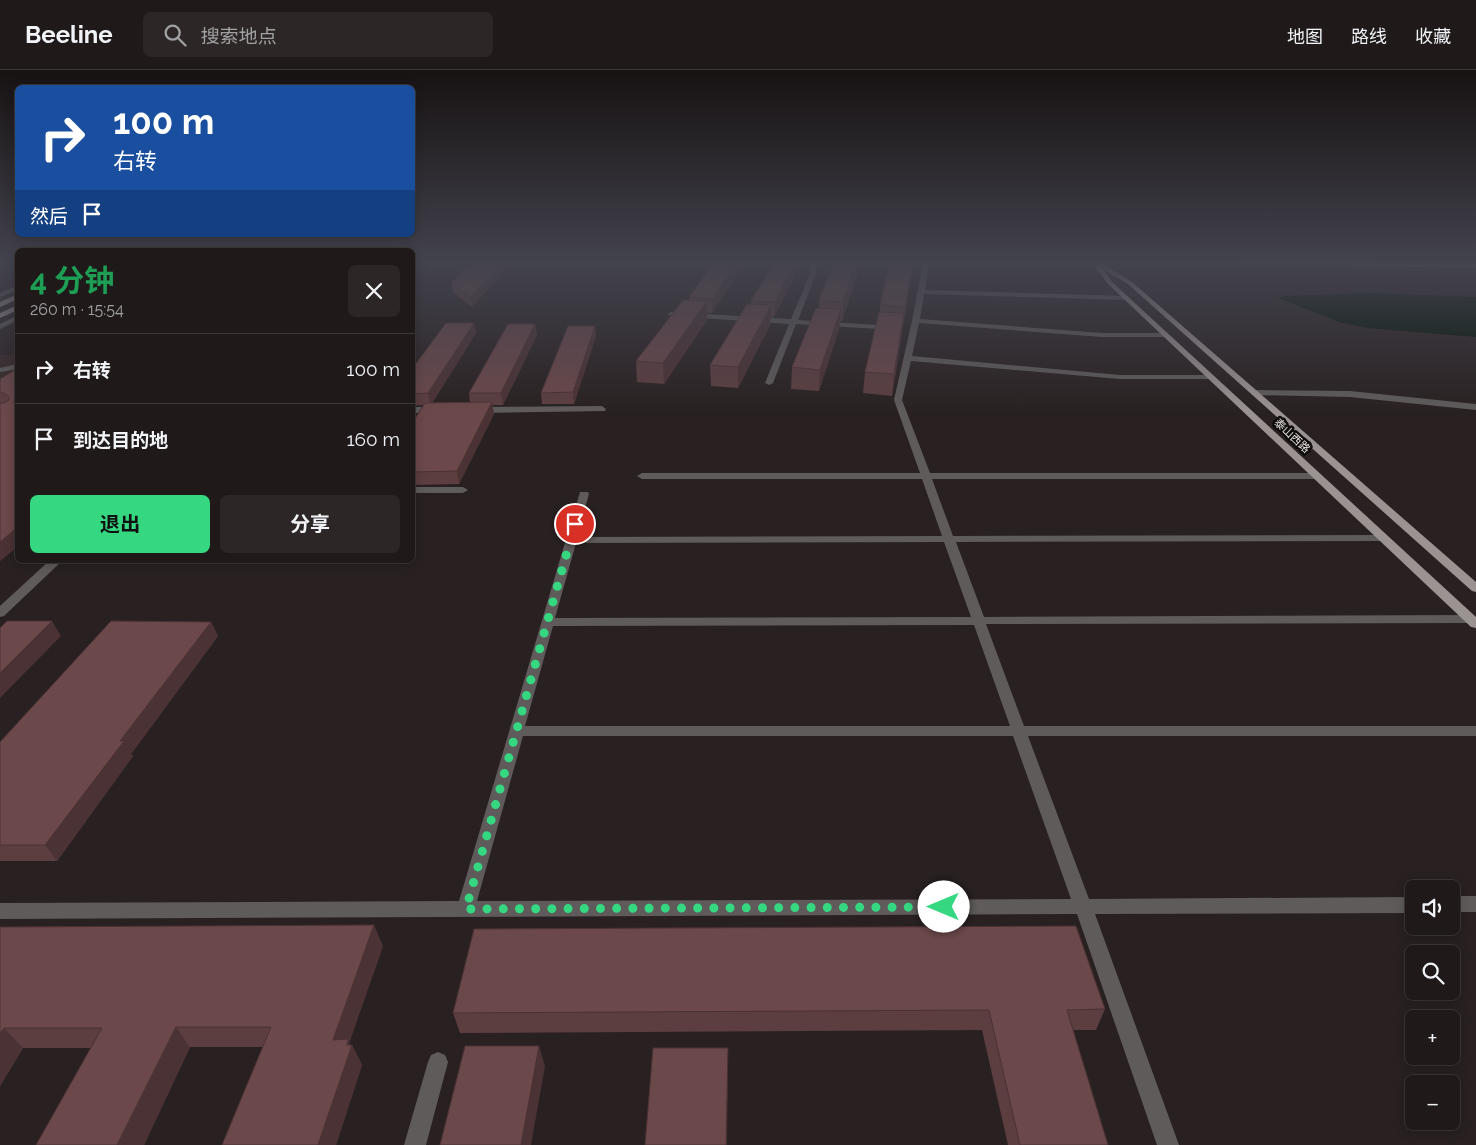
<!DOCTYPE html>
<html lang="zh">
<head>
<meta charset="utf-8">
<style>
	:root { --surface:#1f1919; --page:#2c2626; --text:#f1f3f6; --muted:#a1a0a2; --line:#3c3838; --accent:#35d881 }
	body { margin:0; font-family:Raleway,"Noto Sans SC",sans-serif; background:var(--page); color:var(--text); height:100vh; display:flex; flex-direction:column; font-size:19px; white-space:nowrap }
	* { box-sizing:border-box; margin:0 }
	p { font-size:16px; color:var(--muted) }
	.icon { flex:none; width:28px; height:28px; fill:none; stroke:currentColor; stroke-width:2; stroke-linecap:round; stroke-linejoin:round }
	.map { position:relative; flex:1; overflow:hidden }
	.panel { position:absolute; left:15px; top:178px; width:400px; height:315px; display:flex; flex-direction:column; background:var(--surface); border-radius:8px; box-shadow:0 2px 12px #0003,0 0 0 1px var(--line) }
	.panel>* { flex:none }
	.top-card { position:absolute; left:15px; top:15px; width:400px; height:152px; border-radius:8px; box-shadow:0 2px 12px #0003,0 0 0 1px var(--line); background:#1a4fa0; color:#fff; overflow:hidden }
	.buttons { position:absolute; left:1405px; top:810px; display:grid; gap:10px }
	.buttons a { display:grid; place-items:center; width:55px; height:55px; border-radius:8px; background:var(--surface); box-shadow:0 2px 12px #0003,0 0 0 1px var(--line); font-size:25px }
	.pin { position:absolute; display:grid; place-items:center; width:42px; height:42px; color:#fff; margin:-21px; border:2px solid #fff; border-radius:50%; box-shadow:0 1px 5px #0007 }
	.me { position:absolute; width:55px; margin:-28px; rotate:270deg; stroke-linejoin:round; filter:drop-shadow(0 0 4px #0008) }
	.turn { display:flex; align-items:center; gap:18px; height:105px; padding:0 15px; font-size:22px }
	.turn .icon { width:65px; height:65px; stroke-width:2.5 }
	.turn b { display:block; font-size:35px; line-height:42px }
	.then { display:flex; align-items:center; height:48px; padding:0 15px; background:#0003; gap:10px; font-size:19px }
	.round { display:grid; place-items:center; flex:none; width:52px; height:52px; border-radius:8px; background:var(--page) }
	.head { display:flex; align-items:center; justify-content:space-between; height:85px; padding:0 15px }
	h1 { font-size:30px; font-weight:700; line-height:38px; color:#1e9e55 }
	.cta { display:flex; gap:10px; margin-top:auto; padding:10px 15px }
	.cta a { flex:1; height:58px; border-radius:8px; background:var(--accent); color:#111; font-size:20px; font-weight:700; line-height:58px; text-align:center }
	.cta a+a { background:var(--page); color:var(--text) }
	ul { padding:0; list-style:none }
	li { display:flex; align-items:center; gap:15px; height:70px; padding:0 15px; border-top:1px solid var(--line) }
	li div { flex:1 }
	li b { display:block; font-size:19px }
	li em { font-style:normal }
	header { display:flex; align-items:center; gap:30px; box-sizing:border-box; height:70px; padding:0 25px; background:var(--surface); border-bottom:1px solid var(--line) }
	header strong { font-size:24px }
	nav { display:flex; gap:28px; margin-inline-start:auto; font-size:18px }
	.search { width:350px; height:45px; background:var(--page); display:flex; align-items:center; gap:12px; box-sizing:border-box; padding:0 18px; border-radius:8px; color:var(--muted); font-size:19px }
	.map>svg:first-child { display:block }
	.built { fill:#372828 }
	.water { fill:#001204 }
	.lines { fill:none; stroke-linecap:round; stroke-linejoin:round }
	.minor { fill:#5f5b5b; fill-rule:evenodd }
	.major { fill:#9b9292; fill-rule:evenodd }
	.wall { fill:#5c3e40 }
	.shaded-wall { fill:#4b3234 }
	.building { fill:#6b484a; stroke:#4b3234 }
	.route { stroke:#35d881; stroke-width:9; stroke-dasharray:0 16.2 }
	.labels { text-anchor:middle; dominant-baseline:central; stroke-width:5; stroke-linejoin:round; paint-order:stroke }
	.far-street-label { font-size:11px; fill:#eae4e4; stroke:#0f0c0c }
</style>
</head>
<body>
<header>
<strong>Beeline</strong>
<div class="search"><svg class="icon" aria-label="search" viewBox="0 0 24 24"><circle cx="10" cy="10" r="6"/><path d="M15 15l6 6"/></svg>搜索地点</div>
<nav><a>地图</a><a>路线</a><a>收藏</a></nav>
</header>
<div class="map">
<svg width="1476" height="1075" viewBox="0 0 1476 1075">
	<rect width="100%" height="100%" fill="#292121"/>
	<rect class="built" x="0" y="285" width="17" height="59"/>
	<polygon class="water" points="1370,223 1476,227 1476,267 1368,258 1342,253 1278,228 1285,226"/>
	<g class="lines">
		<g class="minor">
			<polygon points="809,192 815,192 816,204 798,250 893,256 896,256 896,260 796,254 773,313 769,315 765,313 789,254 671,246 667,244 671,242 791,249 810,204"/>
			<path d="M923,192h6l-4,28 201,6 3,2 -3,2 -202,-6 -4,25 182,14h63l4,2 -4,2h-63l-183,-14 -7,33 208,19h90l4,2 -4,2h-90l-209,-18 -9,39 28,73h386l5,3 -5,3h-384l21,57 431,-1 6,3 -6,3 -428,1 28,75 487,-2 5,2 -1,5 -4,1 -485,1 38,102h452v10h-448l61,163 325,-2v16l-319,1 84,231h-22l-80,-231 -1077,5v-16l459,-2 121,-409h8l1,2 -12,43 365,-1 -20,-57h-280l-5,-3 5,-3h278l-26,-73 18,-79zM944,472l27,75 -416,1 21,-75zM974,555l36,101h-485l28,-100zM523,666h490l58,163 -594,2z"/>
			<polygon points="18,215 18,220 0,227 0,223"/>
			<polygon points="18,245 18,250 0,259 0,254"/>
			<polygon points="18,294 18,299 0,302 0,298"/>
			<polygon points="1255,320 1350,321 1476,334 1476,340 1350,327 1252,325 1252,321"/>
			<polygon points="602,336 606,339 605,341 477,343 473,340 477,337"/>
			<polygon points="412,337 437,337 441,340 437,343 412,343"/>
			<polygon points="412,417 463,417 468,420 463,423 412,423"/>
			<polygon points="50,490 63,490 4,546 0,547 0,536"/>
			<rect x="1451" y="826" width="25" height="16"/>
			<polygon points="438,982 445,985 448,992 426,1075 404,1075 428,992 431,985"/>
		</g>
		<g class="major">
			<polygon points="1092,192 1101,193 1132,212 1476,512 1476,522 1472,521 1128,214 1103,199 1112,212 1476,547 1476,558 1471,557 1108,214"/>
			<polygon points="1239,192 1476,194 1476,198 1242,194"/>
			<polygon points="18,224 18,229 0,237 0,232"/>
			<polygon points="18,235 18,240 0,248 0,243"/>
		</g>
	</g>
	<g class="wall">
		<polygon points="476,192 513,192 472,237 453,222 451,213 470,199"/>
		<polygon points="715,192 712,243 707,243 707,250 664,314 637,312 636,291 689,230 689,227"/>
		<polygon points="774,192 802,192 774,247 771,247 770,255 738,318 711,316 710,295 751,234 751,231"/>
		<polygon points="913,192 892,326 863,323 865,302 880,242 880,234"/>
		<polygon points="858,202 842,251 840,251 839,259 819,321 791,319 792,297 819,238 819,230"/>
		<polygon points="474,253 476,263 432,333 470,332 469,323 535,254 537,265 503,335 492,335 494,344 459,414 412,415 412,353 424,335 412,336 412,299"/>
		<polygon points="595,256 596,266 574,334 542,334 541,323"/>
		<polygon points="18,298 18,476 0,491 0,309"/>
		<polygon points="211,552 218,566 131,684 133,686 57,791 0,791 0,672"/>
		<polygon points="0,857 383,876 349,973 350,975 352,975 362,995 336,1075 222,1075 263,977 190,977 144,1075 36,1075 91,978 23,978 0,1016"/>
		<polygon points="1105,939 1096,960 1073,960 1108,1075 1008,1075 982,960 460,963 453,943"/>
	</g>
	<g class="shaded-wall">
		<polygon points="503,192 513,192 472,237 471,227"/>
		<polygon points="737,192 746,192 712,243 712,229"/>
		<polygon points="795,192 802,192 774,247 775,232"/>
		<polygon points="856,192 858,192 858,202 842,251 843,232"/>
		<polygon points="913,192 912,203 903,257 905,238"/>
		<polygon points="707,231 707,250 664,314 663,293"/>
		<polygon points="771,235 770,255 738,318 738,297"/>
		<polygon points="841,239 839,259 819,321 820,300"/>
		<polygon points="904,243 902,262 892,326 894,304"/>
		<polygon points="474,253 476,263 431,335 428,323"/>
		<polygon points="535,254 537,265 503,335 501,323"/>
		<polygon points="595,256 596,266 574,334 573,322"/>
		<polygon points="492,332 494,344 459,414 457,401"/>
		<polygon points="18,457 18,476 0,491 0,472"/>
		<polygon points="52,551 61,566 0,628 0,603"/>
		<polygon points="211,552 218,566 131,684 133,686 57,791 45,775 120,671"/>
		<polygon points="374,855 383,876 349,973 351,976 352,975 362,995 336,1075 318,1075 333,970"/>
		<polygon points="176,957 190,977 144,1075 117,1075"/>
		<polygon points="4,958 23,978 0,1016 0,964"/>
		<polygon points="539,976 545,996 531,1075 521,1075"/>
		<polygon points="728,978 727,1075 726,1075"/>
	</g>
	<g class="building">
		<polygon points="476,192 503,192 471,227 451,213 466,198 470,199"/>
		<polygon points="715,192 737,192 712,229 689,227"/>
		<polygon points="774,192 795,192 775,232 751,231"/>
		<polygon points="834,192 856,192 843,232 819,230"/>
		<polygon points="890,192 912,192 905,238 880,234"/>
		<polygon points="683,230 707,231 663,293 636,291"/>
		<polygon points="747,234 771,235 738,297 710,295"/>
		<polygon points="816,238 841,239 820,300 792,297"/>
		<polygon points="879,242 904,243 894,304 865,302"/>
		<polygon points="446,253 474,253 428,323 412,324 412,299"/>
		<polygon points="508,254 535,254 501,323 469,323"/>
		<polygon points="568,256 595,256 573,322 541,323"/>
		<polygon points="18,298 18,457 0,472 0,333 4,333 9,330 9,327 4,323 0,323 0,309"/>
		<polygon points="492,332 457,401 412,402 412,353 425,333"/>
		<polygon points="7,551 52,551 0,603 0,558"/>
		<polygon points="111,551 211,552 120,671 124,671 45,775 0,775 0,672"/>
		<polygon points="374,855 333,970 348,969 347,975 352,975 318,1075 222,1075 271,957 176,957 117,1075 36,1075 102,958 4,958 0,964 0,857"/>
		<polygon points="1076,856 1105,939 1067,940 1108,1075 1020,1075 989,940 453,943 474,859"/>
		<polygon points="465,976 539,976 521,1075 440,1075"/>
		<polygon points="653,978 728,978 726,1075 645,1075"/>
	</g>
	<linearGradient id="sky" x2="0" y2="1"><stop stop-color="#171212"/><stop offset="0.56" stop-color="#43434e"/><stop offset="1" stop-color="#43434e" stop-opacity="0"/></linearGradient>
	<rect width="1476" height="343" fill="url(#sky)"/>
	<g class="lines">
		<polyline class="route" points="575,454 466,839 944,837"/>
	</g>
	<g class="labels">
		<g class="far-street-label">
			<text transform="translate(1292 366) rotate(43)">泰山西路</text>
		</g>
	</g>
</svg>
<div class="buttons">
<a><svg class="icon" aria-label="sound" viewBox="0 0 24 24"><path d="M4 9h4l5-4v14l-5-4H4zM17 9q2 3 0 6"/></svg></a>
<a><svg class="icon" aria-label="search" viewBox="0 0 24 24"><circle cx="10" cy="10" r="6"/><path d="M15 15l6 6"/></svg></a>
<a>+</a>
<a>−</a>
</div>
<div class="pin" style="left:575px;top:454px;background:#d93025"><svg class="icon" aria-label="arrive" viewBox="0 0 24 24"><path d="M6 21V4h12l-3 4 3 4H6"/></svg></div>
<svg class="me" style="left:944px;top:837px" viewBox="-20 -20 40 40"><circle r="19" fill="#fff"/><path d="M0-13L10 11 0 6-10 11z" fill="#35d881"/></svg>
<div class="top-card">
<div class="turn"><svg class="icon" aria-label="right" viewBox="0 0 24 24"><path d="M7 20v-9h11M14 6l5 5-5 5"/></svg><div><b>100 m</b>右转</div></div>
<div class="then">然后<svg class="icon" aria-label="arrive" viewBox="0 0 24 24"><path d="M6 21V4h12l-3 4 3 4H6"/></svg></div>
</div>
<section class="panel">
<div class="head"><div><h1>4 分钟</h1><p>260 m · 15:54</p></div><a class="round"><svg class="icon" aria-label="close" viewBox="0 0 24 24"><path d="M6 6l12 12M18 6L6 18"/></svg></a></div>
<ul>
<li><svg class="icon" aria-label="right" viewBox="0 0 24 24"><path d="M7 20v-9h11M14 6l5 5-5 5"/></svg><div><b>右转</b></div><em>100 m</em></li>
<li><svg class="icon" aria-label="arrive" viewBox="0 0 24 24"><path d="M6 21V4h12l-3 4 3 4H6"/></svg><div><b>到达目的地</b></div><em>160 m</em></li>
</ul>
<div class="cta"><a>退出</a><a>分享</a></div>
</section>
</div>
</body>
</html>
